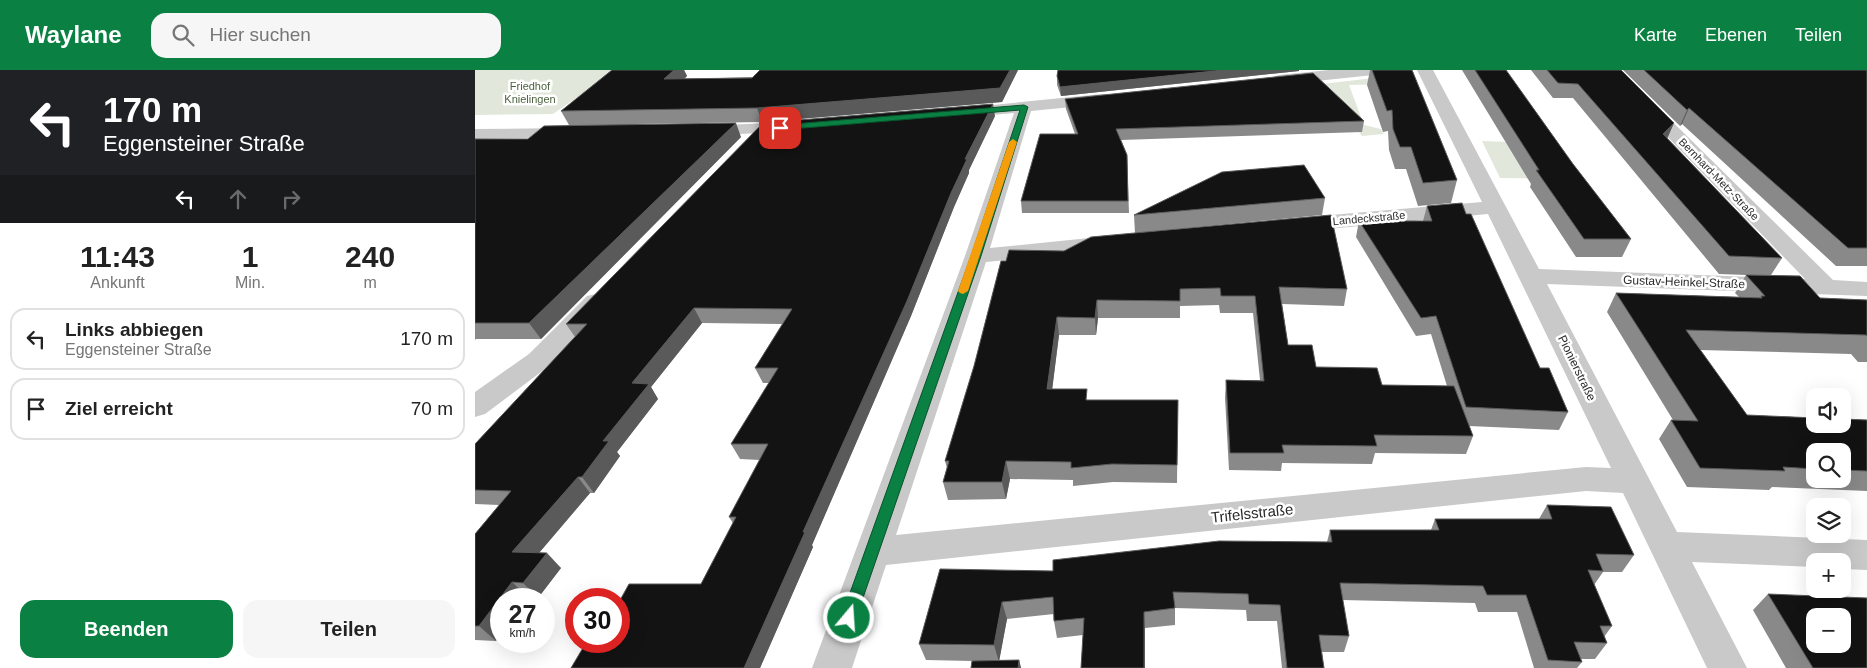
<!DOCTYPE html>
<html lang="de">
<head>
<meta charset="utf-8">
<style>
	:root { --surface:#fff; --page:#f6f6f6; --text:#222; --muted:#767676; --line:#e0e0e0; --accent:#0b8043 }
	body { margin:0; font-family:Helvetica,sans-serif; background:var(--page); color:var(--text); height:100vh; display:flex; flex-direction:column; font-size:19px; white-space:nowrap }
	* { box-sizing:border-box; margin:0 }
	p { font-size:16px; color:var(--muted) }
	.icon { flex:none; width:28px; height:28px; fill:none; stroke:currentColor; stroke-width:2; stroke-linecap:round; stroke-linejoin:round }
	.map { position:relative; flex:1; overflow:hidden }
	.details { display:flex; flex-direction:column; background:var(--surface); width:475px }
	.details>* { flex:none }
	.banner { background:#202124; color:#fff; overflow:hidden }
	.buttons { position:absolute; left:1331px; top:318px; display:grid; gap:10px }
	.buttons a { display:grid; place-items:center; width:45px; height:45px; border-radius:10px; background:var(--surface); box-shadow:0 5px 20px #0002; font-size:25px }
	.speed { position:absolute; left:15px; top:518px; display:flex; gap:10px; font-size:25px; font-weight:700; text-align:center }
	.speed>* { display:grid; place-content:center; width:65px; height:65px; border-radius:50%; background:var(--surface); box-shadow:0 5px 20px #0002; line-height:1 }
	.speed small { font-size:12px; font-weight:400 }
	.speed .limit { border:8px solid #d22; background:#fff; color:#111 }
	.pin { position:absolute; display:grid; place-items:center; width:42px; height:42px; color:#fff; margin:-21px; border-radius:10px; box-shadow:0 2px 8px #0006 }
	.me { position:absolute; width:55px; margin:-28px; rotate:18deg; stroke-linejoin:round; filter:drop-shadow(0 0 4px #0008) }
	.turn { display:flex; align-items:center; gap:18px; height:105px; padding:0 20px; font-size:22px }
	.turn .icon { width:65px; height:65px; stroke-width:2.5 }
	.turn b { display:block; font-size:35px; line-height:42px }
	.lanes { display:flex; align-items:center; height:48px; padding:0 20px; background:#0003; justify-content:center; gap:25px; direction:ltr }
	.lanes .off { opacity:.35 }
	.eta { display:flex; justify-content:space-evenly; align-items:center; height:85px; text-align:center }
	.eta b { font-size:30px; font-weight:700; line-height:35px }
	.cta { display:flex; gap:10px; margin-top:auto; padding:10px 20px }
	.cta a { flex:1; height:58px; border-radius:15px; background:var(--accent); color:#fff; font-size:20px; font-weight:700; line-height:58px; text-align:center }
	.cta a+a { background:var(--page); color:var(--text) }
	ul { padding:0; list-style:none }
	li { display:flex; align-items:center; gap:15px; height:62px; margin:0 10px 8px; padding:0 10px; border:2px solid var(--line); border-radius:15px }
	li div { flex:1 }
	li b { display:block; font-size:19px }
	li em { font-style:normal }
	header { display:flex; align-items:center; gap:30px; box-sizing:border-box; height:70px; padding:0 25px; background:var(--accent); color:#fff }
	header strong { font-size:24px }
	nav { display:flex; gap:28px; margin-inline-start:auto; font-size:18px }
	.search { width:350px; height:45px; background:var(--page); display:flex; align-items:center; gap:12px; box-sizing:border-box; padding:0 18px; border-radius:15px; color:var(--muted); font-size:19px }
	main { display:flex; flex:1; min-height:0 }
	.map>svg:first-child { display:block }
	.green { fill:#e1e8db }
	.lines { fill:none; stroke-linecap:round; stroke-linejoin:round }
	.street { fill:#c9c9c9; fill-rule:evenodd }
	.wall { fill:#898989; fill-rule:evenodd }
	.shaded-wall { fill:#5a5a5a }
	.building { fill:#131313; stroke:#5a5a5a; fill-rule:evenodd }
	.route { fill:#0b8043; stroke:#07532c }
	.slow { fill:#f59e0b }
	.labels { text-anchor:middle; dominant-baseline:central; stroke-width:5; stroke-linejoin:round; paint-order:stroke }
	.far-park-label { font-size:11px; fill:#4c623f; stroke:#fff }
	.far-street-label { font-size:11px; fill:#2c2c2c; stroke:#fff }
	.street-label { font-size:12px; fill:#2c2c2c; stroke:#fff }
	.near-street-label { font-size:15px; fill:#2c2c2c; stroke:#fff }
</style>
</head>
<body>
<header>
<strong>Waylane</strong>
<div class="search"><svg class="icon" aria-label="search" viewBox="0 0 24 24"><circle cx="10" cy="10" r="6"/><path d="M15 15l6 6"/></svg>Hier suchen</div>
<nav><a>Karte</a><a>Ebenen</a><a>Teilen</a></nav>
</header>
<main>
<section class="details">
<div class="banner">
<div class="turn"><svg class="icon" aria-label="left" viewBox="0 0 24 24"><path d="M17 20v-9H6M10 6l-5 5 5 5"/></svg><div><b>170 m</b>Eggensteiner Straße</div></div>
<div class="lanes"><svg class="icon" aria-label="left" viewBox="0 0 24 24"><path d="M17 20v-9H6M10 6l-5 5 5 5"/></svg><svg class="icon off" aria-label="ahead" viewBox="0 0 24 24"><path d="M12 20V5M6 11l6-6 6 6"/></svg><svg class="icon off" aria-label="right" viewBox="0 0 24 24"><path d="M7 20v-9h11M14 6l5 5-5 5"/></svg></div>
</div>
<div class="eta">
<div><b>11:43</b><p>Ankunft</p></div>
<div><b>1</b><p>Min.</p></div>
<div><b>240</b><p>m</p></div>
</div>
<ul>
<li><svg class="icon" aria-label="left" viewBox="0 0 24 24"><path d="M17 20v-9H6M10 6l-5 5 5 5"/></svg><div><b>Links abbiegen</b><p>Eggensteiner Straße</p></div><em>170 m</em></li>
<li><svg class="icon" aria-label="arrive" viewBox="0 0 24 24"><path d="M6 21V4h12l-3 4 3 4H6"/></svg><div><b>Ziel erreicht</b></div><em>70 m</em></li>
</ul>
<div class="cta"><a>Beenden</a><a>Teilen</a></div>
</section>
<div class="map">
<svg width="1392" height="598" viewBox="0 0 1392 598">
	<rect width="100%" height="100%" fill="#fff"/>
	<g class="green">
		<polygon points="0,0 142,0 78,44 0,45"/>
		<polygon points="916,6 923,14 874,15 889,55 906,59 909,64 887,66 847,14"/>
		<polygon points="1007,71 1068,73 1095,109 1025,108"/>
	</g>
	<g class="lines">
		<g class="street">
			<polygon points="854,0 906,0 904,3 898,5 804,15 798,13 796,10 798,7 804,5"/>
			<polygon points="942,0 958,0 1064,199 1330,209 1128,0 1145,0 1358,210 1392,212 1392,226 1072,214 1202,462 1392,470 1392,500 1368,499 1368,491 1340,491 1340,497 1217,492 1272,598 1232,598 1148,423 1111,421 411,495 377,598 337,598 490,186 539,43 483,48 477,47 474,43 477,39 627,24 633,25 635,29 633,33 627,34 556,41 515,178 634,166 642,168 645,173 642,178 634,180 511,192 421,465 1111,397 1136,398 1013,144 821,162 813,160 810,155 813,150 821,148 1007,132"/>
			<polygon points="318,52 324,53 327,57 324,61 226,66 220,65 217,61 220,57 226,56"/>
			<polygon points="96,58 102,59 105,63 102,67 0,69 0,59"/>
			<polygon points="121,224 130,226 133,231 74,296 10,344 0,347 0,322 54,284 112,226"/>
		</g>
	</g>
	<g class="wall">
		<polygon points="137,0 209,0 212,6 209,9 543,0 527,32 287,52 161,54 266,67 66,269 1,269 0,270 0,69 53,69 94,55 86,41"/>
		<polygon points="583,0 824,0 824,1 586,26 582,15 582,6"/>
		<polygon points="895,0 937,0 982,110 976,133 943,136 931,99 920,99 914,80 913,61 908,62 892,15"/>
		<polygon points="987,0 1031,0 1098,94 1156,169 1147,187 1101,187 1055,117 1056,114"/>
		<path d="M1056,0h90l53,53 -7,15 115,120 -11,17 49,23 47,2v62h-9l-7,-8 -151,-4 47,65 120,5v71l-95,-4 -3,3 -82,-3 -28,-48 12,-19h2l-66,-108 9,-19 123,4 -4,-4 11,-18 -27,-1 -146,-176h-20zM1340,381h28v28h-28z"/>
		<polygon points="1148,0 1392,0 1392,196 1361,196 1207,54 1205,56"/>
		<polygon points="590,29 889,51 887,62 646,70 652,85 654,143 547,143 546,131 600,64 591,39"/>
		<polygon points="520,46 494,100 494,103 479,137 436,246 337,475 338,477 285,598 96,598 226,514 258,453 254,447 285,390 265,389 256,374 294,313 288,313 280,298 307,254 227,253 176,317 183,329 142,382 145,386 119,423 115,423 64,483 86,498 63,528 53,527 52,529 26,529 21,571 0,570 0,464 24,435 0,434 0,374 100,267 91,254"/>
		<polygon points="850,128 847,145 660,163 659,145"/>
		<polygon points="952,136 991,144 1065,298 1093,342 1084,360 994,356 998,366 991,384 900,383 897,394 807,393 806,401 754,400 750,328 751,310 785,310 778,243 745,243 744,235 705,236 705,248 623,248 621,265 584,265 577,319 613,330 703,330 702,413 638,412 598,416 598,410 535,409 531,429 473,430 468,412 472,398 470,391 499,296 526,191 872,219 869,236 807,234 813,275 841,297 907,315 972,316 956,264 941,266 881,167 884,151 948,151"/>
		<polygon points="1072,435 1159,485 1147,502 1128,502 1119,515 1137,556 1129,567 1132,573 1120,589 1105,589 1107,592 1102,598 1059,598 1042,542 1003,542 1000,533 867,530 874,566 869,582 847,582 849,598 807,598 802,551 772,551 771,540 700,538 700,555 670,558 670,598 606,598 608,565 582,568 579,551 579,544 532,549 524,590 544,590 546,598 496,598 497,591 451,590 444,574 578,501 852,472 855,460 956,460 960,449 1064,449"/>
		<polygon points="1293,524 1392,598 1311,598 1278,540"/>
	</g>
	<g class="shaded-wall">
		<polygon points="199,0 209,0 212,6 195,23 189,9"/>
		<polygon points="535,0 543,0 527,32 287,52 282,38"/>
		<polygon points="749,0 824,0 824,1 586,26 585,17"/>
		<polygon points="518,34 520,46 494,100 494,103 479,137 436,246 337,475 338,477 285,598 269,598 490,89"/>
		<polygon points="1214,38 1207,54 1205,56 1212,40"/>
		<polygon points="261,53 266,67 66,269 54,253"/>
		<polygon points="1199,53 1192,69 1188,64"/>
		<polygon points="622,230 623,248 621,265 620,248"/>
		<polygon points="219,238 227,253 176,317 183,329 142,382 145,386 119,423 107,407 128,371 157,313"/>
		<polygon points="582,247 584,265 575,337 572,319"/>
		<polygon points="531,391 535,409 531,429 527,412"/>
		<polygon points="103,407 115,423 52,497 37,482"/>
		<polygon points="72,483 86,498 63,528 48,513"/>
		<polygon points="37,512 53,527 52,529 26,529 26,563 21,571 4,556"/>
		<polygon points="527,532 532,549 524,592 519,575"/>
		<polygon points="669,542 670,558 670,598 669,598"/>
		<polygon points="544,590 546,598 543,598"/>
	</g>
	<g class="building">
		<polygon points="137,0 199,0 189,9 277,8 285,0 535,0 525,18 282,38 86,41"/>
		<polygon points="583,0 749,0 585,17 582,6"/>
		<polygon points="897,0 937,0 982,110 948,113 936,77 925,77 918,59 917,40 912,41"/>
		<polygon points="1000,0 1031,0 1098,94 1156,169 1109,169 1061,100 1064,100"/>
		<polygon points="1072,0 1146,0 1199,53 1188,64 1307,188 1254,186 1103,14 1083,13"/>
		<polygon points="1169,0 1392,0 1392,178 1373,178 1214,38 1212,40"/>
		<polygon points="838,3 889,51 641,59 652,85 653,131 546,131 565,64 603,64 590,29"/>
		<polygon points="518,34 490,89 492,89 476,123 432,231 328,462 330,462 269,598 96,598 112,571 144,571 144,532 154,514 226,514 261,447 254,447 293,374 256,374 303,298 280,298 317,239 219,238 157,313 174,314 128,371 134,371 107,407 103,407 37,482 72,483 48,513 37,512 4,556 0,556 0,464 36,421 0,420 0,374 112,254 91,254 288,53"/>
		<polygon points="261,53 54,253 0,253 0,69 53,69 69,56"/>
		<polygon points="829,95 850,128 659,145 747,102"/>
		<polygon points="987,133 991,144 996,144 1065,298 1074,298 1093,342 991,337 961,246 946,248 884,151 957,151 952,136"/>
		<polygon points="856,145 872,219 804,217 813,275 837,275 841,297 902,298 907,315 979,316 998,366 899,365 902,376 807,375 809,383 755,383 751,310 789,311 780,226 746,226 745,218 705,219 705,231 622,230 620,248 582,247 572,319 612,319 611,330 703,330 702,395 637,394 596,398 596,392 531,391 527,412 468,412 474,391 470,391 499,296 526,191 531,191 534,180 589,181 616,167"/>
		<polygon points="1271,205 1325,206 1345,228 1392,230 1392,266 1391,265 1211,260 1272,345 1340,348 1340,354 1368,354 1368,349 1392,350 1392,401 1368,400 1368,381 1340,381 1340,399 1308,397 1310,401 1225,398 1196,350 1223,351 1141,223 1287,228 1286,226 1290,226"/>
		<polygon points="1072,435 1136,437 1159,485 1121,484 1128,501 1113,500 1137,556 1125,556 1132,573 1099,572 1107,592 1073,590 1051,525 1012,525 1008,516 865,513 874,566 844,565 849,598 812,598 805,535 774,534 773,524 698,522 700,538 669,542 669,598 606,598 609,548 579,551 578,527 527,532 519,575 444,574 465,499 578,501 578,490 744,471 857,472 855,460 964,460 960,449 1077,449"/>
		<path d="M1293,524l99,4v70h-54zM1340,546h28v28h-28z"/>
		<polygon points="544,590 543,598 496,598 497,591"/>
	</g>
	<polygon class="route" points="549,35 553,37 506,186 381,548 379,553 374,555 368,553 366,548 496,186 545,40 305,60 301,58 305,55"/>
	<polygon class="slow" points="538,69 542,72 493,221 488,224 485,223 483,221 534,72"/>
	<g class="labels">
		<g class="far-park-label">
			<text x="55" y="16">Friedhof<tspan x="55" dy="13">Knielingen</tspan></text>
		</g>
		<g class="far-street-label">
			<text transform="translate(1244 109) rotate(46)">Bernhard-Metz-Straße</text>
			<text transform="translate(894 148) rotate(-5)">Landeckstraße</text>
		</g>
		<g class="street-label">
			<text transform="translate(1209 212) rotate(2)">Gustav-Heinkel-Straße</text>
			<text transform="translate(1102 298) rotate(64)">Pionierstraße</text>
		</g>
		<g class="near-street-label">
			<text transform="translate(777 443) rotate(-6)">Trifelsstraße</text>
		</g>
	</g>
</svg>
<div class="buttons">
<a><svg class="icon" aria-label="sound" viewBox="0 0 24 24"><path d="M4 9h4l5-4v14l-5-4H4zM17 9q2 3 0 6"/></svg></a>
<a><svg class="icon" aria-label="search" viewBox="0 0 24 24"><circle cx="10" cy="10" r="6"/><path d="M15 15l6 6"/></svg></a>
<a><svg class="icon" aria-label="layers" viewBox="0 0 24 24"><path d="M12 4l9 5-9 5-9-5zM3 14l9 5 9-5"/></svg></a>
<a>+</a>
<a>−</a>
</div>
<div class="speed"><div>27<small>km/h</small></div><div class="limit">30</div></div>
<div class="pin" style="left:305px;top:58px;background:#d93025"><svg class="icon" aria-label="arrive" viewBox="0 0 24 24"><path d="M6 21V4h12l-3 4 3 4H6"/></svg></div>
<svg class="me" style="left:374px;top:548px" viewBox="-20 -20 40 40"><circle r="17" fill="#0b8043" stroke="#fff" stroke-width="3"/><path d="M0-11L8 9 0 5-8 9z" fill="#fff"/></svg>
</div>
</main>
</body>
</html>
